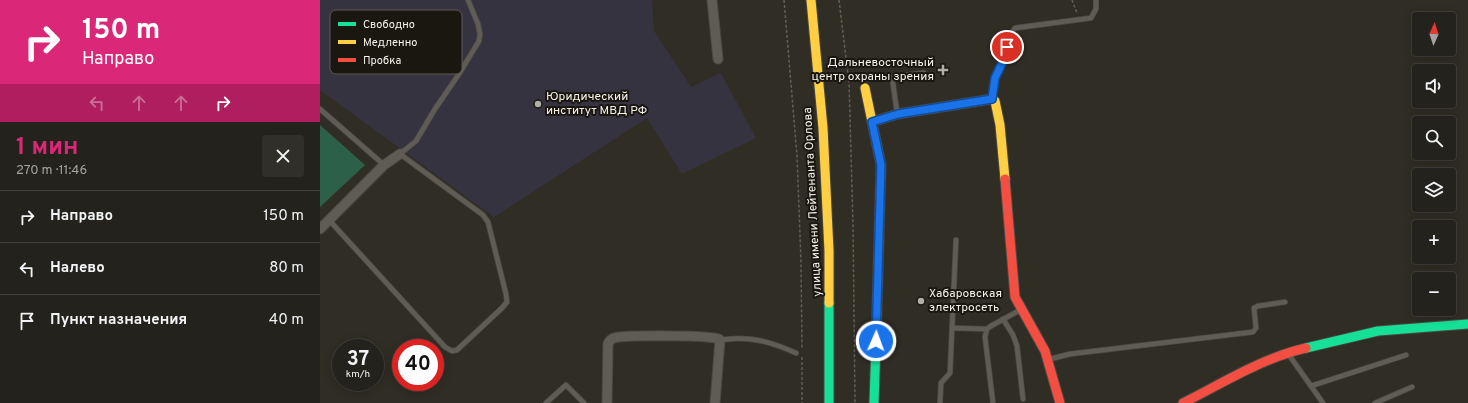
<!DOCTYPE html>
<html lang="ru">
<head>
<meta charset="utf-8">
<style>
	:root { --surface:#24221c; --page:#302f29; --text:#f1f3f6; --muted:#a3a4a3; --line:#413f3b; --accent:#db2777 }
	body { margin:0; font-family:Overpass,sans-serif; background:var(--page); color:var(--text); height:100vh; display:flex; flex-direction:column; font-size:15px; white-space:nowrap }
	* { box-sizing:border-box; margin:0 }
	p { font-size:13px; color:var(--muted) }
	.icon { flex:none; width:22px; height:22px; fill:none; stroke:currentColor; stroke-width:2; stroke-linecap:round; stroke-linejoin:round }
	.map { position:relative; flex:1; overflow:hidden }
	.details { display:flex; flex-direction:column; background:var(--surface); width:320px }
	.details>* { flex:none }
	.guide { background:#db2777; color:#fff; overflow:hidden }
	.needle { width:26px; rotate:3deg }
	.fabs { position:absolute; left:1092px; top:12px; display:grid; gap:8px }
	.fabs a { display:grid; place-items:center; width:44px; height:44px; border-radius:4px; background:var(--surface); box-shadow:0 2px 10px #0003,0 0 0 1px var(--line); font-size:20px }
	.speed { position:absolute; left:12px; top:339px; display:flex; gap:8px; font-size:20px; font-weight:700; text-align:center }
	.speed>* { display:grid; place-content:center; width:52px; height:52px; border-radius:50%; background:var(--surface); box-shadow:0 2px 10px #0003,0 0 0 1px var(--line); line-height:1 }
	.speed small { font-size:10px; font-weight:400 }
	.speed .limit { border:6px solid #d22; background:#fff; color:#111 }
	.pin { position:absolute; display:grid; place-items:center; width:34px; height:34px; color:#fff; margin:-17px; border:2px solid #fff; border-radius:50%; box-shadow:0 1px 4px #0007 }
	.me { position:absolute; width:44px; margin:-22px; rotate:2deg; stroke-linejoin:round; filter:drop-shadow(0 0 3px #0008) }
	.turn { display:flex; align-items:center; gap:14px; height:84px; padding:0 16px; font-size:18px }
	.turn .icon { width:52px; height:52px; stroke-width:2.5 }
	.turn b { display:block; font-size:28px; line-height:34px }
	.lanes { display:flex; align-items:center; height:38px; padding:0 16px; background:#0003; justify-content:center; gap:20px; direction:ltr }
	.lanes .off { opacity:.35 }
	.round { display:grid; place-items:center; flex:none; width:42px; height:42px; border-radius:4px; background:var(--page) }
	.summary { display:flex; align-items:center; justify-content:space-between; height:68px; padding:0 16px }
	h1 { font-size:24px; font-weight:700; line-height:30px; color:var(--accent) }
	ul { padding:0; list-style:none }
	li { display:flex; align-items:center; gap:12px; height:52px; padding:0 16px; border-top:1px solid var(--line) }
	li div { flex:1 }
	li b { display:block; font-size:15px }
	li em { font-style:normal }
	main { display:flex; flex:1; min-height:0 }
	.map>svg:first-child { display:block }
	.education { fill:#363341 }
	.forest { fill:#2d6049 }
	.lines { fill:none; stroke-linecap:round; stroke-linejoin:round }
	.lane-casing { stroke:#4c4943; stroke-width:6 }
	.street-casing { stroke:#4c4943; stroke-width:11 }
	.fast-casing { stroke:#4c4943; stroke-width:11 }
	.slow-casing { stroke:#4c4943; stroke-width:11 }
	.jam-casing { stroke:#4c4943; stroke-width:11 }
	.path { stroke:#615f5b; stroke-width:1.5; stroke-dasharray:3 2; stroke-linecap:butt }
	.lane { stroke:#5f5c56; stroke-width:4.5 }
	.street { stroke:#5f5c56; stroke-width:9 }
	.fast { stroke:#16e098; stroke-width:9 }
	.slow { stroke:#ffcf43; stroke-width:9 }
	.jam { stroke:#f24e42; stroke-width:9 }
	.route-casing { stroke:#114b97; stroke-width:10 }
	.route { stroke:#1a73e8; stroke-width:7 }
	.poi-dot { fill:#b1aea5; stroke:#1a1711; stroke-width:1.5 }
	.labels { text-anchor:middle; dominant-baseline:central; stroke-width:4; stroke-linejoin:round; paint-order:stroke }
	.poi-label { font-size:12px; fill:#f6f3ea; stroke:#1a1711; text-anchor:start }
	.street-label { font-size:12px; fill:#f6f3ea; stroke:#1a1711 }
	.key { fill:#1a1711; stroke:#5c5952; stroke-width:1 }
	.key-label { font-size:11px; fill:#f6f3ea }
</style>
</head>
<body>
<main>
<section class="details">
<div class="guide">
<div class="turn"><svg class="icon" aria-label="right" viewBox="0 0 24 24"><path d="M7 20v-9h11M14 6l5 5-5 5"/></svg><div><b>150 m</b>Направо</div></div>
<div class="lanes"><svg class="icon off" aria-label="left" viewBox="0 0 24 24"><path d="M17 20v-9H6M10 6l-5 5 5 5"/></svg><svg class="icon off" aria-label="ahead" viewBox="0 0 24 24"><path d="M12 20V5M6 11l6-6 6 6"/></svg><svg class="icon off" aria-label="ahead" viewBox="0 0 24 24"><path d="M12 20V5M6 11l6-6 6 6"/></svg><svg class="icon" aria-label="right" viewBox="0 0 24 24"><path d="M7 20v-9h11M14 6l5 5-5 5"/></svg></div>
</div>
<div class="summary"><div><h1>1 мин</h1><p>270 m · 11:46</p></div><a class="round"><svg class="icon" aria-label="close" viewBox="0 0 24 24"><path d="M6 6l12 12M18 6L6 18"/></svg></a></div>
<ul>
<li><svg class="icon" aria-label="right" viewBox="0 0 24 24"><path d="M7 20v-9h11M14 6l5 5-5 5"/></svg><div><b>Направо</b></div><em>150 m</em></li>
<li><svg class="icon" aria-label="left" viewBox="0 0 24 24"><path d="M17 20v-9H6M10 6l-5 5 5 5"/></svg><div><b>Налево</b></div><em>80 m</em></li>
<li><svg class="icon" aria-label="arrive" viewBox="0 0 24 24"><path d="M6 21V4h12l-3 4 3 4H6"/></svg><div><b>Пункт назначения</b></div><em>40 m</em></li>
</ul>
</section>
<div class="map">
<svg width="1148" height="403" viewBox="0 0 1148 403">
	<rect width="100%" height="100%" fill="#302d25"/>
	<polygon class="education" points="0,0 332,0 334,31 371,87 401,73 436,138 362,174 327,118 174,217 0,90"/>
	<polygon class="forest" points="0,125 45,165 0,207"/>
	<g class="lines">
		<defs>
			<g id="lane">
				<polyline points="672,98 675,78 685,57 689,37 695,28 771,18 776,9 776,0"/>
				<polyline points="0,109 64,165"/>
				<polyline points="577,112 572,77 604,73"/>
				<polyline points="9,220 125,347 132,351 137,350 182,308 187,302 186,294 168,222 163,215 80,154 96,141 115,109 139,74 159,41 160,34 158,24 148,0"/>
				<polyline points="683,319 693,335 697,346 703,399"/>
				<polyline points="632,328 667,329"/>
				<path d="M400,340c29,-5 51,2 76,13"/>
				<polyline points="969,355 1003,403"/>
				<polyline points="730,359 750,354 933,332 936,328 934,308 938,306 965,302"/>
				<polyline points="991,386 1086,355"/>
				<polyline points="226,403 246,385 264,403"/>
				<polyline points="620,403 621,383 630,373 636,240"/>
				<polyline points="673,403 665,337 667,329 671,326 700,310"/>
				<polyline points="1055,403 1092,387"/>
			</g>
			<g id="street">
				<polyline points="392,0 398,59"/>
				<polyline points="0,229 64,165 80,154"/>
				<path d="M287,403l1,-59c1,-3 3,-5 6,-6 11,-3 95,-3 105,1l1,1 -5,63"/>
			</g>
			<g id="fast">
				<polyline points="509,303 509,403"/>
				<polyline points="986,348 1058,331 1148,324"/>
				<polyline points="554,403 556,343"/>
			</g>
			<g id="slow">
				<polyline points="491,0 503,128 509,251 509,303"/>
				<polyline points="545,88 561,165 556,343"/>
				<polyline points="552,122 578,114 672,99 675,101 680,125 685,179"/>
			</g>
			<g id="jam">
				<polyline points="685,179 695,297 725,351 740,403"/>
				<path d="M863,403c40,-20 79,-45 123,-55"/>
			</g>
		</defs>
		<use href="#lane" class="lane-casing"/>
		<use href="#street" class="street-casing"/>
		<use href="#fast" class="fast-casing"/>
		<use href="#slow" class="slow-casing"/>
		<use href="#jam" class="jam-casing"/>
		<g class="path">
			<polyline points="464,0 477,156 481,262 482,349"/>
			<polyline points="519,0 529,83 533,224 535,403"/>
			<polyline points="752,0 757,13"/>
			<polyline points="482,357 482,403"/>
		</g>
		<use href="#lane" class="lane"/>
		<use href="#street" class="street"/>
		<use href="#fast" class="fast"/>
		<use href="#slow" class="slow"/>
		<use href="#jam" class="jam"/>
	</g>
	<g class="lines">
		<defs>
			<polyline id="route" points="556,341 561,165 552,122 578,114 672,99 675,78 685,57 687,47"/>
		</defs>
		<use href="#route" class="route-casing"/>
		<use href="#route" class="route"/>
	</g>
	<g class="poi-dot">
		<path d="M621 64h4v4h4v4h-4v4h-4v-4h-4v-4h4z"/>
		<circle cx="218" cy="104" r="4"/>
		<circle cx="601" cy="301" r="4"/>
	</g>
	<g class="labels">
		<g class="poi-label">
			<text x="614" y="63" text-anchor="end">Дальневосточный<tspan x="614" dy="14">центр охраны зрения</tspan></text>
			<text x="226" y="97">Юридический<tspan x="226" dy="14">институт МВД РФ</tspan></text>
			<text x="609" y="294">Хабаровская<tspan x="609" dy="14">электросеть</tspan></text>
		</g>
		<g class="street-label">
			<text transform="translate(493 202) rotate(-93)">улица имени Лейтенанта Орлова</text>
		</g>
	</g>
	<rect x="10" y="10" width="132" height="64" rx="6" class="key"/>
	<rect x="18" y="22" width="18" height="4" fill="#16e098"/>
	<rect x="18" y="40" width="18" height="4" fill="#ffcf43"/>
	<rect x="18" y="58" width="18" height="4" fill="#f24e42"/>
	<g class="key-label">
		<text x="43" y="28">Свободно</text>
		<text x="43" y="46">Медленно</text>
		<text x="43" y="64">Пробка</text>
	</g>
</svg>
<div class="fabs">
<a><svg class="needle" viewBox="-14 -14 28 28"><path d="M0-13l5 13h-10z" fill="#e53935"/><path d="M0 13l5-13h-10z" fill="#a3a4a3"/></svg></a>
<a><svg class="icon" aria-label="sound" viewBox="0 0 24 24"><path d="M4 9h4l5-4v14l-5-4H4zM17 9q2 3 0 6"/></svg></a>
<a><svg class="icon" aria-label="search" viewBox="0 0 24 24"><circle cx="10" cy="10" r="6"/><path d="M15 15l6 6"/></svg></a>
<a><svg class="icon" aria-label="layers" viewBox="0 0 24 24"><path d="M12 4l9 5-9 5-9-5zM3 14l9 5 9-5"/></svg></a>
<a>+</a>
<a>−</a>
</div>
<div class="speed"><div>37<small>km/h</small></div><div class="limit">40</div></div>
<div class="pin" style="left:687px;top:47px;background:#d93025"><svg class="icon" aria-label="arrive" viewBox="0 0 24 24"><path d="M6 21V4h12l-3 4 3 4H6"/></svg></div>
<svg class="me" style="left:556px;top:341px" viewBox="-20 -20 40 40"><circle r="17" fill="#1a73e8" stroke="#fff" stroke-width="3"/><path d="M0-11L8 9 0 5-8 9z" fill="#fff"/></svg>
</div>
</main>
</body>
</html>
